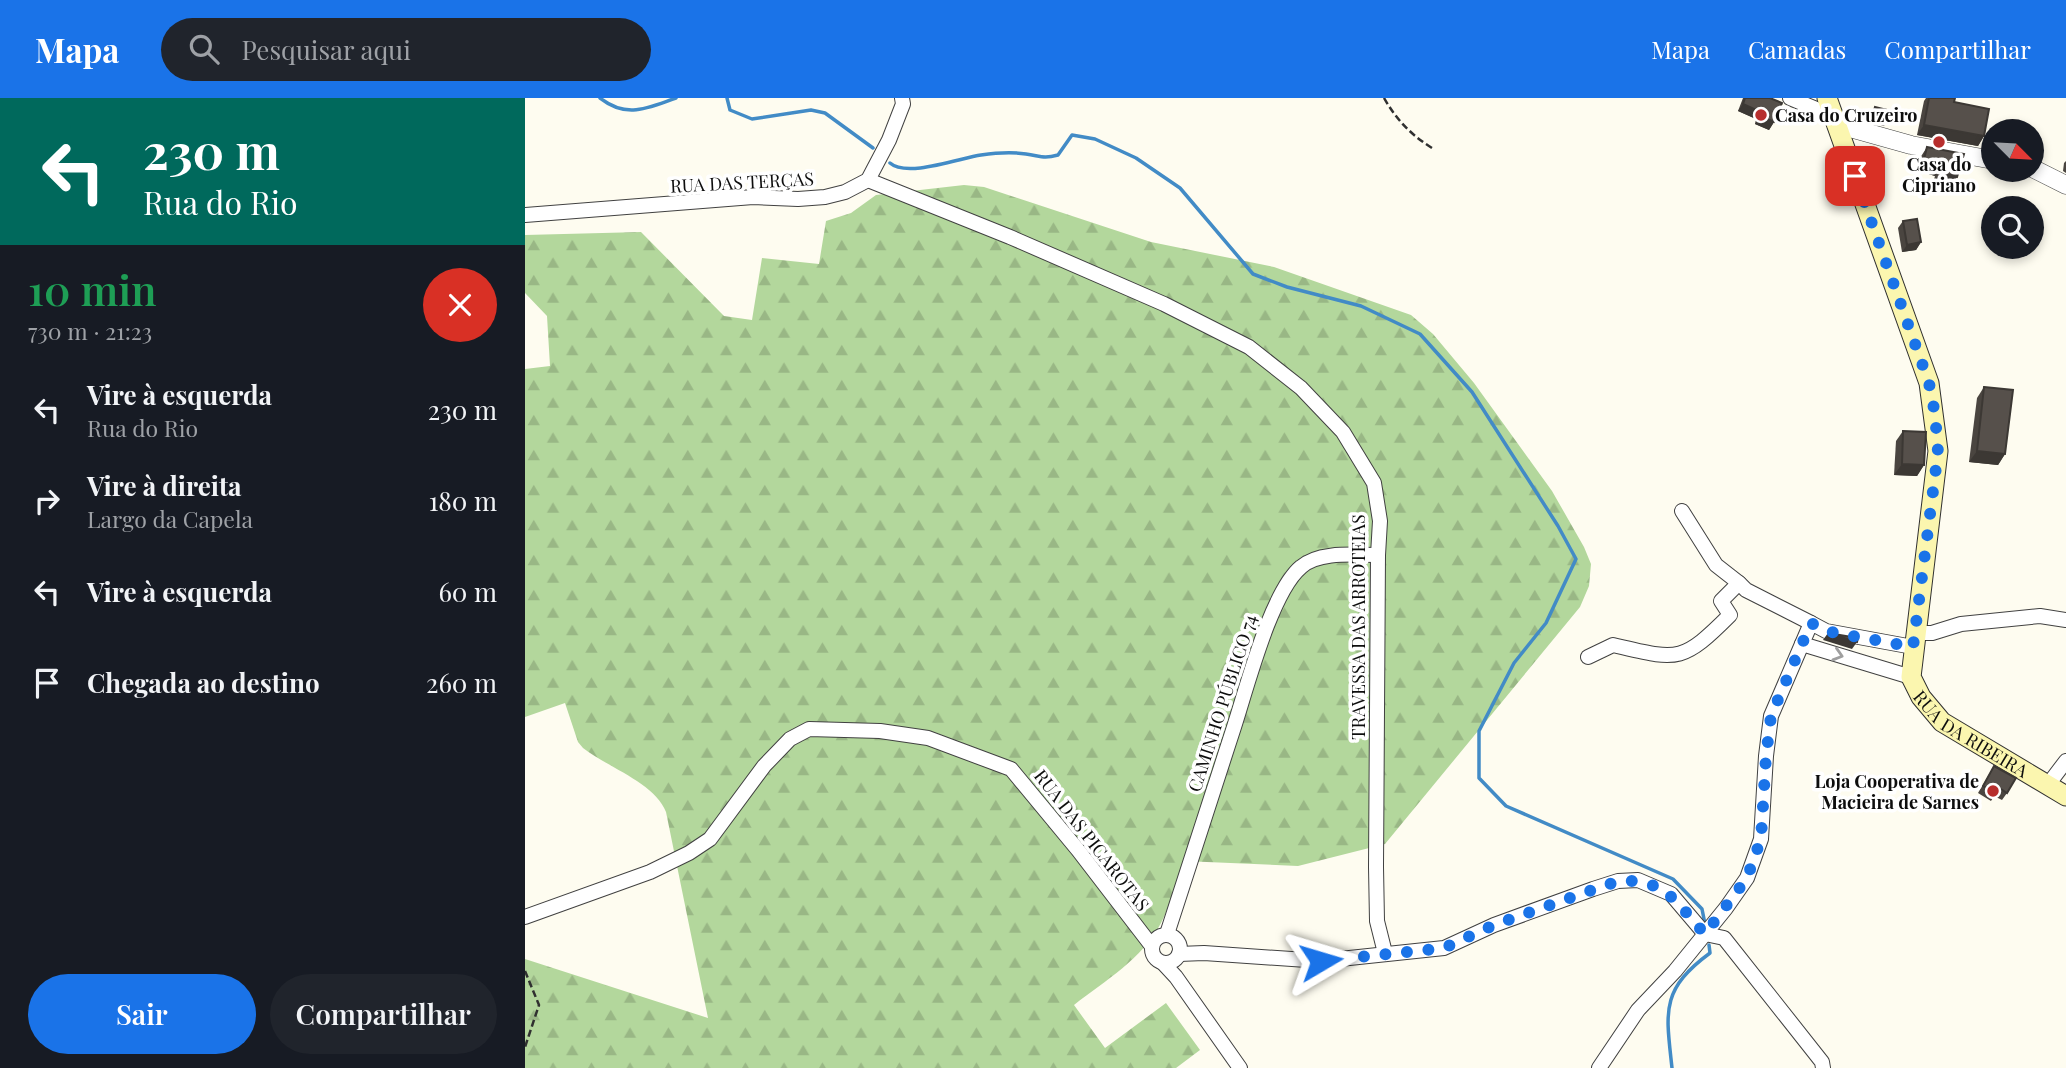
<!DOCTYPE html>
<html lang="pt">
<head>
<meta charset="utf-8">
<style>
	:root { --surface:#171b24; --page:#20242c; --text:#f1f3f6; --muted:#9ea1a6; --accent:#1a73e8 }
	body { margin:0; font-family:"Playfair Display",serif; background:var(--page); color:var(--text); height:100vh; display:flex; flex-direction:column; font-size:26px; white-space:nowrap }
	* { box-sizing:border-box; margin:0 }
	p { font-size:23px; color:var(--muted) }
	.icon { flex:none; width:38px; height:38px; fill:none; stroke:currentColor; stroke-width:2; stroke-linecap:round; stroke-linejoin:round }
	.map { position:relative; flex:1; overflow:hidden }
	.drawer { display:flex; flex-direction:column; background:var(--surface); width:525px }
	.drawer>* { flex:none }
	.top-card { background:#00695c; color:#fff; overflow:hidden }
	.needle { width:46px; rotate:114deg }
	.tools { position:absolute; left:1456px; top:21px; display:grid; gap:14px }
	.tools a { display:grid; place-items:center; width:63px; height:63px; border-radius:50%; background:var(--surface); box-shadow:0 4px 10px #0003; font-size:35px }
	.pin { position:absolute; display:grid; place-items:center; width:60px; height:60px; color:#fff; margin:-30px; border-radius:14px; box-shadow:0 4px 10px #0006 }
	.me { position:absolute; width:77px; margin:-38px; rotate:83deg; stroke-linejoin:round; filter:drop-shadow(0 0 5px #0008) }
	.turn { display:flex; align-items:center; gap:24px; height:147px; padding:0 28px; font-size:32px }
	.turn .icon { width:91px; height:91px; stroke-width:2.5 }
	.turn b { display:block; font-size:49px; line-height:60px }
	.round { display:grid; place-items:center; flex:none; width:74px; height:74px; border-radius:37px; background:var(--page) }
	.headline { display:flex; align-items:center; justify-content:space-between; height:119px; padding:0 28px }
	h1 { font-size:42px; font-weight:600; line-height:52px; color:#1e9e55 }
	.cta { display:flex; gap:14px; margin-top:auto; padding:14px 28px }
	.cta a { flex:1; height:80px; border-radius:42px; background:var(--accent); color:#fff; font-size:28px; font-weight:600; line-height:80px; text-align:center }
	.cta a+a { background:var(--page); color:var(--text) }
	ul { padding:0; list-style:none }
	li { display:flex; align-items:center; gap:21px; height:91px; padding:0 28px }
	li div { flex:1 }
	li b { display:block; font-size:26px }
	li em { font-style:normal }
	header { display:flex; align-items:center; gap:42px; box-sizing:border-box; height:98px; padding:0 35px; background:var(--accent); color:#fff }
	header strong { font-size:33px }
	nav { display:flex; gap:38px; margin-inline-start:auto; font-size:24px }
	.search { width:490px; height:63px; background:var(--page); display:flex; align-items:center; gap:18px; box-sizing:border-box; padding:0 24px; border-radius:38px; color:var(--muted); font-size:26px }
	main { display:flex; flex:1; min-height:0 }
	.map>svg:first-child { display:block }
	.forest { fill:url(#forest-firs) }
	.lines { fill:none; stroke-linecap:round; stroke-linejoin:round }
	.stream { stroke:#428bc6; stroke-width:3.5 }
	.minor-casing { stroke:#414141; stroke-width:16 }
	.tertiary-casing { stroke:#414141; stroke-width:19 }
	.secondary-casing { stroke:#303030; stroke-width:21 }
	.path { stroke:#303030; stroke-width:2.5; stroke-dasharray:7 3.5; stroke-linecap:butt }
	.minor { stroke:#fff; stroke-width:14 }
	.tertiary { stroke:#fff; stroke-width:18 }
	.secondary { stroke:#fbf6af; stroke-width:19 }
	.wall { fill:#4a4540 }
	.shaded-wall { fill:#3c3834 }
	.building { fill:#56504b; stroke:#3c3834; stroke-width:2 }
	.oneway { stroke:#9f9f9f }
	.route { stroke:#1a73e8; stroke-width:12; stroke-dasharray:0 21.6 }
	.poi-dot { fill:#b72e2d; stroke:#fff; stroke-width:2.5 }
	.labels { text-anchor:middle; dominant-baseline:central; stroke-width:7; stroke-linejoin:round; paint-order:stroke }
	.poi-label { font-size:18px; font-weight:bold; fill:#0e0e0e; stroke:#fff; text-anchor:start }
	.street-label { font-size:18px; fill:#0e0e0e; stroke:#fff }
</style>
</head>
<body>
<header>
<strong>Mapa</strong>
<div class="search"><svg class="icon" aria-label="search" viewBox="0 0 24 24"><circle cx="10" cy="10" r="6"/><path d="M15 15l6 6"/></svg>Pesquisar aqui</div>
<nav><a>Mapa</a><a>Camadas</a><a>Compartilhar</a></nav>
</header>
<main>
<section class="drawer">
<div class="top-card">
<div class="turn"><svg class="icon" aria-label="left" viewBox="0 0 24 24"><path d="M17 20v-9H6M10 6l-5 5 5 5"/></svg><div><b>230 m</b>Rua do Rio</div></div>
</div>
<div class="headline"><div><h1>10 min</h1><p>730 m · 21:23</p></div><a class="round" style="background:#d93025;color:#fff"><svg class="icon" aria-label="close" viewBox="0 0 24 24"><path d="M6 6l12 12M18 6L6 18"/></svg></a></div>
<ul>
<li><svg class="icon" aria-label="left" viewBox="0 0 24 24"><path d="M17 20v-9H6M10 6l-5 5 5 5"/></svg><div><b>Vire à esquerda</b><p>Rua do Rio</p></div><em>230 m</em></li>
<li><svg class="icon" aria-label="right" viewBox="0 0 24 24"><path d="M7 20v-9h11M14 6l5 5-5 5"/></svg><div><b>Vire à direita</b><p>Largo da Capela</p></div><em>180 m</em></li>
<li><svg class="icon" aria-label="left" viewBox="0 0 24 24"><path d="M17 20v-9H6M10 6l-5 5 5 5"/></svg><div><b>Vire à esquerda</b></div><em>60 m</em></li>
<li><svg class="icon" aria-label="arrive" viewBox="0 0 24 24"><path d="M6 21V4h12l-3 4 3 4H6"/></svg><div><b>Chegada ao destino</b></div><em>260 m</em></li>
</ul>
<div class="cta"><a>Sair</a><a>Compartilhar</a></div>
</section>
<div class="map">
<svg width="1541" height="970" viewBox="0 0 1541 970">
	<defs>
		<pattern id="forest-firs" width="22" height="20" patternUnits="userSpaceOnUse" patternTransform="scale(1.75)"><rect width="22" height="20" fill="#b3d79c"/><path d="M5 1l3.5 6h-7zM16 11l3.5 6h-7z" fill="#99b785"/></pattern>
	</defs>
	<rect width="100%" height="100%" fill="#fefcf0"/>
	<path class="forest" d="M439,87l20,2 167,55 123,25 137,48 22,19 41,49 78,108 32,56 7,17 -2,22 -9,21 -195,237 -87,22 -115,-5c-7,20 -12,43 -22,62 -19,36 -55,57 -87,82l31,43 61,-45 34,47 -24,18h-651v-109l183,59 -42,-206c-11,-29 -59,-45 -83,-64l-5,-6 -13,-39 -40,14v-348l25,-3 -3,-50 -22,-23v-58l116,-3 83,84 28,4 10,-62 57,6 7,-43 25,-8 25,-18z"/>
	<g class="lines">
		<g class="stream">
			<path d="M75,0c27,21 47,10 76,0"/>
			<polyline points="202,0 205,12 227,21 286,12 300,15 348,50"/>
			<path d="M365,65c17,15 70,-5 91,-8 14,-2 32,-3 45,-1 15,2 17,5 32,1l14,-20 23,4 41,19 44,30 73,86 34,13 74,19 59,28 52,58 86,134 18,33 -30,64 -32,40 -35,68v47l27,28 167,73 29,30 3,15"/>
			<path d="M1147,970c-6,-56 -12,-78 38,-115l-1,-8"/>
		</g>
		<defs>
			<g id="minor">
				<polyline points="1265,0 1308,18"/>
				<polyline points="343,82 485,139 639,206 724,249 776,290 818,334 849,385 855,423 853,457 851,769 852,823 860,855"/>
				<polyline points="0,117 228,99 273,101 300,99 320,94 343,82 364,42 378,6 377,0"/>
				<polyline points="1157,413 1191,467 1214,485"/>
				<polyline points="1391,535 1407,535 1436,526 1515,518 1541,522"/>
				<path d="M1063,559l25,-12c65,15 68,19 117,-30l-9,-14 18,-18 7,7 65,33"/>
				<polyline points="1386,579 1277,546 1286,525 1301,533 1388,549"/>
				<polyline points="1522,688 1541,663"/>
				<polyline points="0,819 125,774 164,755 185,741 239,668 265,641 284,631 355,633 403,640 486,671 553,752 626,847"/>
				<path d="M642,836c22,-69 45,-138 67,-207 13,-40 37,-135 67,-160 18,-16 54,-12 77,-12"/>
				<polyline points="1180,836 1199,840 1297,964 1298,970"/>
				<circle cx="641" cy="851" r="14"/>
				<polyline points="654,856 679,855 796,863 919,850 969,827 1068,791 1093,783 1113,782 1146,796 1180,836"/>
				<polyline points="638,865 651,879 715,970"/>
				<polyline points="1074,970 1113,912 1150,873 1201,810 1222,780 1236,741 1241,658 1246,618 1277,546"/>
			</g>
			<g id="tertiary">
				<polyline points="1311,26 1386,47 1468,62"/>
				<polyline points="1507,70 1541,87"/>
			</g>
			<g id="secondary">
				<path id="s1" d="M1302,0l102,285 9,68 -27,226 10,20 21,25 124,74"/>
			</g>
		</defs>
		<use href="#minor" class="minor-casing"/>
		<use href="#tertiary" class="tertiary-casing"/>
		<use href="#secondary" class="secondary-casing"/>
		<g class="path">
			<path d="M859,0c12,21 27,37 48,50"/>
			<polyline points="0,873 14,907 0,949"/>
		</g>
		<use href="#minor" class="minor"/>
		<use href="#tertiary" class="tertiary"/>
		<use href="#secondary" class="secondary"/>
	</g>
	<g class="wall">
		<polygon points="1218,0 1245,0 1249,24 1244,32 1230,26 1231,21 1213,13"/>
		<polygon points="1401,0 1430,0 1429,4 1459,38 1453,48 1392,37 1399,3"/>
		<polygon points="1350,9 1359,28 1343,23 1345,16"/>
		<polygon points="1402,49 1432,79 1425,90 1408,85 1410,78 1391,72 1395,60"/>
		<polygon points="1541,63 1541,75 1538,73 1539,65"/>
		<polygon points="1378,123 1396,144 1391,152 1377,154 1373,130"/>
		<polygon points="1459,289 1480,356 1473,367 1444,364 1452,300"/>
		<polygon points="1378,333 1399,367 1392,378 1369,377 1371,343"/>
		<polygon points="1469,668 1482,695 1477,702 1469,698 1466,703 1453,695"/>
	</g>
	<g class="shaded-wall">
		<polygon points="1218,6 1236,14 1231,21 1213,13"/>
		<polygon points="1348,16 1364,20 1359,28 1343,23"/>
		<polygon points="1235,18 1249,24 1244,32 1230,26"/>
		<polygon points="1399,27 1459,38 1453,48 1392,37"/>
		<polygon points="1399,61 1418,67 1410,78 1391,72"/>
		<polygon points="1416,74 1432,79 1425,90 1408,85"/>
		<polygon points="1396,144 1391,152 1377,154 1382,147"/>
		<polygon points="1452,353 1480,356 1473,367 1444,364"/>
		<polygon points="1377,366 1399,367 1392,378 1369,377"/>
		<polygon points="1303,535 1332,544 1327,551 1298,542"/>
	</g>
	<g class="building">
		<polygon points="1220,0 1245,0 1257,5 1249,24 1235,18 1236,14 1218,6"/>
		<polygon points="1404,0 1430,0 1429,4 1464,11 1459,38 1399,27"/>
		<polygon points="1350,9 1366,13 1364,20 1348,16"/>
		<polygon points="1402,49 1439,56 1432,79 1416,74 1418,67 1399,61"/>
		<polygon points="1392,121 1396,144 1382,147 1378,123"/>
		<polygon points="1459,289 1488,292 1480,356 1452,353"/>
		<polygon points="1378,333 1401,334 1399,367 1377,366"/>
		<polygon points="1303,535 1333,540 1332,544"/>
		<polygon points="1469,668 1491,680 1482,695 1474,690 1471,695 1458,688"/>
	</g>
	<defs><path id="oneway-chevron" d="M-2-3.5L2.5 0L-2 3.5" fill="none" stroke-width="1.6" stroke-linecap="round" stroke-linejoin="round" transform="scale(1.75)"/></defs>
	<use class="oneway" href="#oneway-chevron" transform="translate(1313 557) rotate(17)"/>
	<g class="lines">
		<path class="route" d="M796,863l123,-13 50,-23 124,-44c48,-3 58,22 87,53l42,-56 14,-39 5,-83 5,-40 40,-93 15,8 87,16 25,-195 -3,-38 -6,-31 -74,-207"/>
	</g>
	<g class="poi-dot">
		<circle cx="1236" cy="17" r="7"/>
		<circle cx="1414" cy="44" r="7"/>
		<circle cx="1468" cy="693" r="7"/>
	</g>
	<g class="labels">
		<g class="poi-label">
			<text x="1250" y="17">Casa do Cruzeiro</text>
			<text x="1414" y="66" text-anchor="middle">Casa do<tspan x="1414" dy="21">Cipriano</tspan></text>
			<text x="1454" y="683" text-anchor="end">Loja Cooperativa de<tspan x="1454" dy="21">Macieira de Sarnes</tspan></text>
		</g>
		<g class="street-label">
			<text transform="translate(217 84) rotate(-3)">RUA DAS TERÇAS</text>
			<text transform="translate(833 529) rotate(-90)">TRAVESSA DAS ARROTEIAS</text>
			<text transform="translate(697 605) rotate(-72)">CAMINHO PÚBLICO 74</text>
			<text stroke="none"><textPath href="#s1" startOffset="684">RUA DA RIBEIRA</textPath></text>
			<text transform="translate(567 742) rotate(52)">RUA DAS PICAROTAS</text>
		</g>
	</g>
</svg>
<div class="tools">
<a><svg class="needle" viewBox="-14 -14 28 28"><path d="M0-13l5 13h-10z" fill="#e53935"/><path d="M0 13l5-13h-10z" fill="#9ea1a6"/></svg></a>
<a><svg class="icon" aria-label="search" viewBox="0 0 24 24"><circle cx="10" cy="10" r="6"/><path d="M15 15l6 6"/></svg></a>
</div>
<div class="pin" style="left:1330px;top:78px;background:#d93025"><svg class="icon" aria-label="arrive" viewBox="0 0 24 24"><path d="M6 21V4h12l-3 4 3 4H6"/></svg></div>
<svg class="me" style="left:796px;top:863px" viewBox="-20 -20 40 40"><path d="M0-17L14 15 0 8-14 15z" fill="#1a73e8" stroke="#fff" stroke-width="4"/></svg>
</div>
</main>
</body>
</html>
